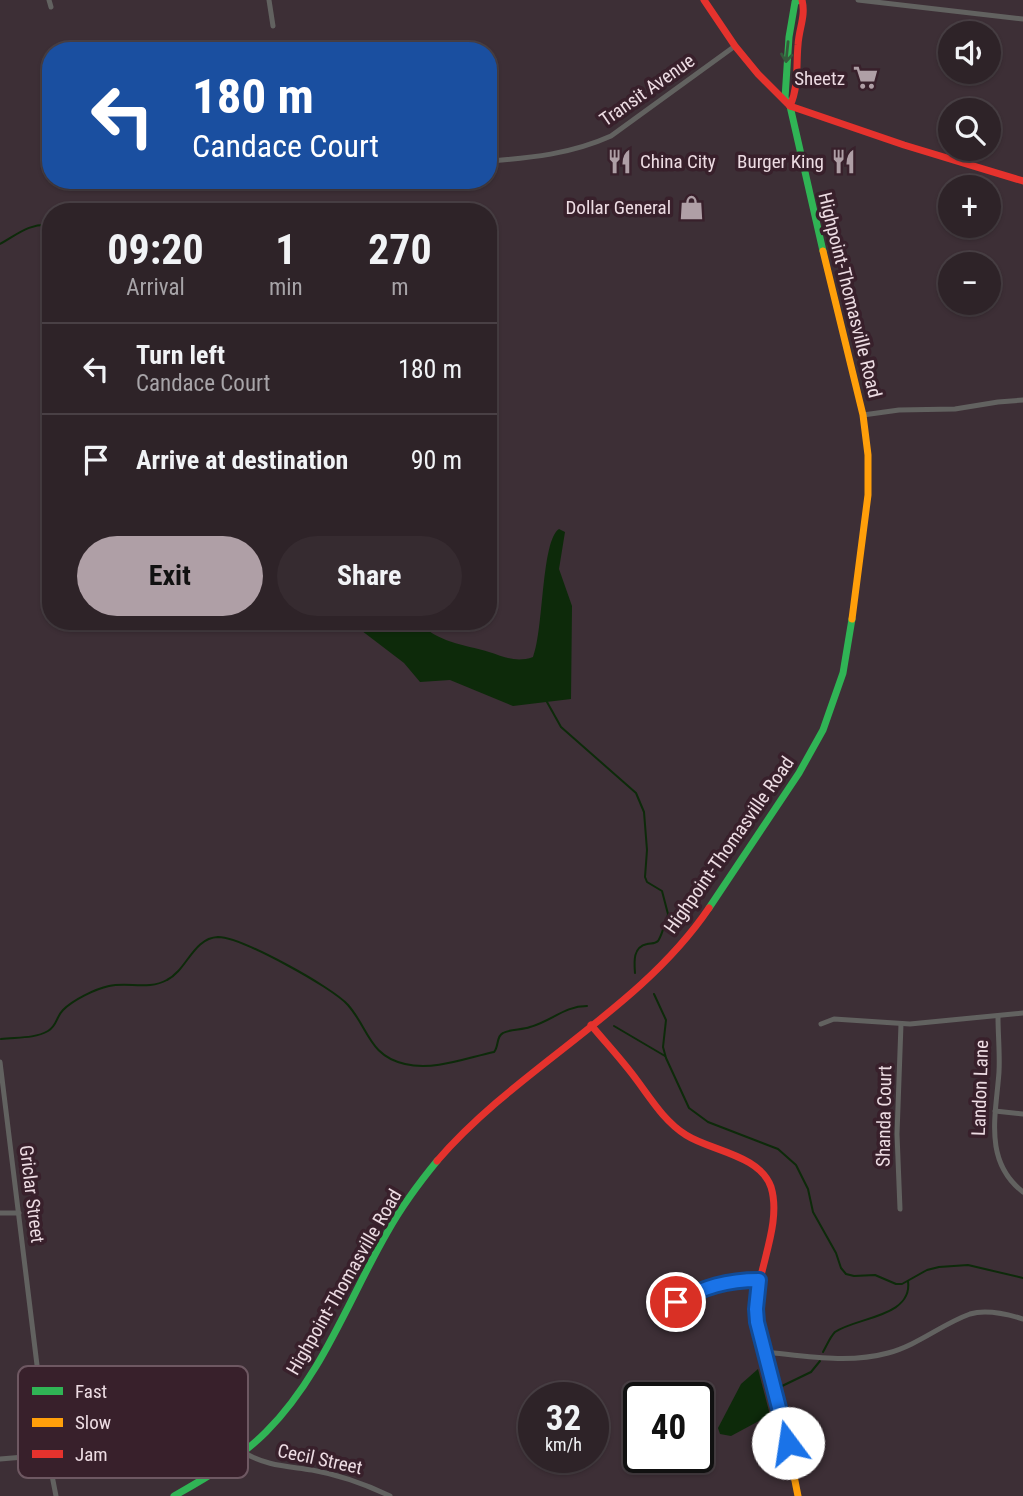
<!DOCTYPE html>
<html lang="en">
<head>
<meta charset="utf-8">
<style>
	:root { --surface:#2e2328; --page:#362b30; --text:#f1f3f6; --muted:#a7a4a8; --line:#494045; --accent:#af9fa6 }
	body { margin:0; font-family:"Roboto Condensed",sans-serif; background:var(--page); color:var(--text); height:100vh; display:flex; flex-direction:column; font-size:26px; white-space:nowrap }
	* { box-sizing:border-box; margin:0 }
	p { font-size:23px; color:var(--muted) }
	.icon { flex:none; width:38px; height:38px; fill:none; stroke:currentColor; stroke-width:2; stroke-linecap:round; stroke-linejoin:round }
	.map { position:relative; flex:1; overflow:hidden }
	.drawer { position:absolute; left:42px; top:203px; width:455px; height:427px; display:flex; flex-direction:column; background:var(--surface); border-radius:28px; box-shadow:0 2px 5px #0004,0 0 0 2px var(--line) }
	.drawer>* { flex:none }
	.hud { position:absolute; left:42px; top:42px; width:455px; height:147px; border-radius:28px; box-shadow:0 2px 5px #0004,0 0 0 2px var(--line); background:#1a4fa0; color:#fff; overflow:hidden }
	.tools { position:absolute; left:938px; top:21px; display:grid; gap:14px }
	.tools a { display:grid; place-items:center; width:63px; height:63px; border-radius:50%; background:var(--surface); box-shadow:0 2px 5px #0004,0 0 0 2px var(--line); font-size:35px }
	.speed { position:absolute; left:518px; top:1382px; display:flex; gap:14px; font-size:35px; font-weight:700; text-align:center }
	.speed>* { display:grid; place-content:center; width:91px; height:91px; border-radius:50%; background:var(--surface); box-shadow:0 2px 5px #0004,0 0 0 2px var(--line); line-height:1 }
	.speed small { font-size:18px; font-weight:400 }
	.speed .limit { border:4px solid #111; border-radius:10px; background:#fff; color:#111 }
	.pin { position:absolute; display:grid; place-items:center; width:60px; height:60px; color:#fff; margin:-30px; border:4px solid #fff; border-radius:50%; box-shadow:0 2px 7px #0007 }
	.me { position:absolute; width:77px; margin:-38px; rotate:346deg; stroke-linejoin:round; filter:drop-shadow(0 0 5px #0008) }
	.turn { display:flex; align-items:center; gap:24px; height:147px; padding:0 35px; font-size:32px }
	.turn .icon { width:91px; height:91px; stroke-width:2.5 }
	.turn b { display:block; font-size:49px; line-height:60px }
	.eta { display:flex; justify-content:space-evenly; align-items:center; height:119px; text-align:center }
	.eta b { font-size:42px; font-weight:700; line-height:49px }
	.action { display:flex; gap:14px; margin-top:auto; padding:14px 35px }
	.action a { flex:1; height:80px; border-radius:42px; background:var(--accent); color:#111; font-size:28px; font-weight:700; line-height:80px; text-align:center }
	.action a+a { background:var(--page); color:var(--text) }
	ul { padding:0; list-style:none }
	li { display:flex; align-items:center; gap:21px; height:91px; padding:0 35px; border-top:2px solid var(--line) }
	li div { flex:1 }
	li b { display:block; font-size:26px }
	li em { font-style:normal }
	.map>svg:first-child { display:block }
	.water { fill:#0d2a0a }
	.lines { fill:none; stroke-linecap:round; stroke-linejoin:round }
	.stream { stroke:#0d2a0a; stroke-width:2 }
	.street { stroke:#626260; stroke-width:5 }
	.fast { stroke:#30b455; stroke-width:7 }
	.slow { stroke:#ff9f0a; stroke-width:7 }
	.jam { stroke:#e5322d; stroke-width:7 }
	.oneway { stroke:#355b3c }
	.route-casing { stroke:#114b97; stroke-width:18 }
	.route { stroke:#1a73e8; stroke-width:12 }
	.labels { text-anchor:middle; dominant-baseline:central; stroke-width:7; stroke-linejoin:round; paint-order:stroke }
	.poi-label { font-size:19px; fill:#eddce3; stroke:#38202b; text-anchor:end }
	.street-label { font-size:19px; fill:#eddce3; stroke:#38202b }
	.key { fill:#38202b; stroke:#6e5862; stroke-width:2 }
	.key-label { font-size:19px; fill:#eddce3 }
</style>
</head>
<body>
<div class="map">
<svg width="1023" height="1496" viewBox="0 0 1023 1496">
	<rect width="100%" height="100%" fill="#3d2f36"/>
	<g class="water">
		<path d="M559,529l6,3 -6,37 13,37 -1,93 -58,7 -63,-26 -30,2 -16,-19 -55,-42h68c21,22 46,23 72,31 16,5 27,11 44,5 11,-28 8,-116 26,-128z"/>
		<polygon points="758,1369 770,1415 731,1436 720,1434 718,1428 741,1384"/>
	</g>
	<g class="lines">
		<g class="stream">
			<path d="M0,244c18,-10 29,-21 51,-19"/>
			<polyline points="547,702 561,727 636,793 644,812 647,850 645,877 647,882 662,891 668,914 667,919"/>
			<path d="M635,973c-1,-12 -2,-26 12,-29 4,-1 8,0 11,-3 3,-4 5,-12 7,-17"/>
			<polyline points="654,994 666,1020 663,1047 666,1058 689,1108 708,1122 778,1149 796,1165 808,1189 813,1212 836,1253 841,1268 846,1274 854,1276 875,1275 896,1284 902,1284 927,1270 939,1267 968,1265 1023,1278"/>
			<polyline points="614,1026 665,1056"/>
			<path d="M1,1039c15,-2 33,0 47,-8 9,-5 8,-14 15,-21 10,-10 32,-21 46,-24 19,-4 40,4 58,-6 20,-10 26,-42 51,-43 23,0 114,50 130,68 21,24 21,51 57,59 29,7 61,-6 89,-12 5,-5 2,-16 9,-19 7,-4 19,-3 27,-6 22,-6 34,-21 57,-21"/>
			<path d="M823,1352c4,-7 7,-15 12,-20 22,-15 78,-15 73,-51"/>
			<polyline points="780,1387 811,1372 820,1361"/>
		</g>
		<g class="street">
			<polyline points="49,0 51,7"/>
			<polyline points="269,0 273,26"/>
			<polyline points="858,0 1023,19"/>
			<path d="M488,161c43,-3 83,-7 123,-25l124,-90"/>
			<polyline points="863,415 899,410 955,409 998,402 1023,400"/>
			<path d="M998,1017c0,18 2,37 1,55 -3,43 -16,89 24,120"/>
			<polyline points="821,1024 834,1019 910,1024 1023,1013"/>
			<polyline points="0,1062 48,1455 56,1496"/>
			<polyline points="995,1111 1023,1114"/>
			<polyline points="900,1209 897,1134 901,1024"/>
			<polyline points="0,1213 19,1213"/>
			<path d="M664,1309c34,-18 55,-29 95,-29"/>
			<path d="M765,1352c41,4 83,12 123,1 30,-8 54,-29 82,-39 17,-5 37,0 53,5"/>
			<path d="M243,1452c23,14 44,14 69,18 28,5 53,14 78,26"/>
			<polyline points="0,1459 48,1455"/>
		</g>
		<g class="fast">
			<polyline points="799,0 795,2 789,37 785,98 790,106 823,251"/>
			<polyline points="709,908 799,773 823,730 843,673 852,619"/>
			<path d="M174,1496c32,-18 66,-38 92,-64 56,-56 83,-134 122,-201 14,-25 31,-48 49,-70"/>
		</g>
		<g class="slow">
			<polyline points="823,251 863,415 868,455 868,495 852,619"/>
			<polyline points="756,1315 785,1431 798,1496"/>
		</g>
		<g class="jam">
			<polyline points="704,0 735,46 758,74 790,106 904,145 1023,181"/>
			<path d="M790,106c9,-20 6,-40 8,-61 1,-17 8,-29 4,-45"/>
			<path d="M591,1025c15,18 31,35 45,54 15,20 28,42 50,56 25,16 74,20 85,52 12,39 -17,88 -15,128"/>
			<path d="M437,1161c81,-94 203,-151 272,-253"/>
		</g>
	</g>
	<defs><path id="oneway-shaft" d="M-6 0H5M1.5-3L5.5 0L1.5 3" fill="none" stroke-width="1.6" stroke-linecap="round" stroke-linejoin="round" transform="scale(1.75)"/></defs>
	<use class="oneway" href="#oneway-shaft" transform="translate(787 52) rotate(96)"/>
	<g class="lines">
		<defs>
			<path id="route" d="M676,1302c29,-15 50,-22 83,-22l-3,29 1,13 31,121"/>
		</defs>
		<use href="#route" class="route-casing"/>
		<use href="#route" class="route"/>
	</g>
	<defs>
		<symbol id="supermarket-bare" viewBox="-9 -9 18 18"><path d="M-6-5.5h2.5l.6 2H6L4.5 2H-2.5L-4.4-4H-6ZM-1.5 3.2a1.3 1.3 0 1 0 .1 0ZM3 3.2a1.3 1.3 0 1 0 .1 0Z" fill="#af9fa6" stroke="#38202b" stroke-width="2.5" paint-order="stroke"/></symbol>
		<symbol id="restaurant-bare" viewBox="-9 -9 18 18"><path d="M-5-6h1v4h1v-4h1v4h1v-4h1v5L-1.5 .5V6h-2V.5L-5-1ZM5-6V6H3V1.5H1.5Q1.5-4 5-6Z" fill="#af9fa6" stroke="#38202b" stroke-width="2.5" paint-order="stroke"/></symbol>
		<symbol id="shop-bare" viewBox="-9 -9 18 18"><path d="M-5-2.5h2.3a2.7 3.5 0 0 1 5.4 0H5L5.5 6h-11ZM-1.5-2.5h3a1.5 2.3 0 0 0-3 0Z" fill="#af9fa6" stroke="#38202b" stroke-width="2.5" paint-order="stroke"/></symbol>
	</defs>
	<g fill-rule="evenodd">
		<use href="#supermarket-bare" x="848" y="60" width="35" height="35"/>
		<use href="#restaurant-bare" x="602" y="144" width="35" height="35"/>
		<use href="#restaurant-bare" x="826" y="144" width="35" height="35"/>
		<use href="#shop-bare" x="674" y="190" width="35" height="35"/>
	</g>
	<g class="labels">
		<g class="poi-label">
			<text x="845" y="78">Sheetz</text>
			<text x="640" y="161" text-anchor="start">China City</text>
			<text x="824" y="161">Burger King</text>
			<text x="671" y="207">Dollar General</text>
		</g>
		<g class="street-label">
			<text transform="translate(647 90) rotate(-35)">Transit Avenue</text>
			<text transform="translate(850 295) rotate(76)">Highpoint-Thomasville Road</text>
			<text transform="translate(729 845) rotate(-55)">Highpoint-Thomasville Road</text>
			<text transform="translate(980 1088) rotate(-88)">Landon Lane</text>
			<text transform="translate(884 1116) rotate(-89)">Shanda Court</text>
			<text transform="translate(32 1194) rotate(83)">Griclar Street</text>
			<text transform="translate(344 1282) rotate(-60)">Highpoint-Thomasville Road</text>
			<text transform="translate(320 1459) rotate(12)">Cecil Street</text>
		</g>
	</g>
	<rect x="18" y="1366" width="230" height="112" rx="10" class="key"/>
	<rect x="32" y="1387" width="31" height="8" fill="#30b455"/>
	<rect x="32" y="1418" width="31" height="9" fill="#ff9f0a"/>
	<rect x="32" y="1450" width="31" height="8" fill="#e5322d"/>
	<g class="key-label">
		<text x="75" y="1398">Fast</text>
		<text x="75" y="1429">Slow</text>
		<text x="75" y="1461">Jam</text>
	</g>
</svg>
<div class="tools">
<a><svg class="icon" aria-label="sound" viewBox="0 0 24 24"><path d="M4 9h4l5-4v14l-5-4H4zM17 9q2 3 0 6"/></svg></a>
<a><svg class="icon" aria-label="search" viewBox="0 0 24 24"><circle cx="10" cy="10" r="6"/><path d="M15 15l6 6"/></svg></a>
<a>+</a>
<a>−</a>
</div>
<div class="speed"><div>32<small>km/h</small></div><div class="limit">40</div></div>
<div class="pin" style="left:676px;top:1302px;background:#d93025"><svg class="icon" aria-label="arrive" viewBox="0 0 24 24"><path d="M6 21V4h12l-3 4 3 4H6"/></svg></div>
<svg class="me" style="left:788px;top:1443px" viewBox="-20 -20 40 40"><circle r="19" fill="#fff"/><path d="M0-13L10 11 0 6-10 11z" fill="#1a73e8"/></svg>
<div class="hud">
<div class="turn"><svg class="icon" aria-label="left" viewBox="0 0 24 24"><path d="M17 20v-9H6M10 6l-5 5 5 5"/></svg><div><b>180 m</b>Candace Court</div></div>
</div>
<section class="drawer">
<div class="eta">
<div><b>09:20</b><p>Arrival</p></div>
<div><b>1</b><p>min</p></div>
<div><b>270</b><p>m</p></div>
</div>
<ul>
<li><svg class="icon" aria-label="left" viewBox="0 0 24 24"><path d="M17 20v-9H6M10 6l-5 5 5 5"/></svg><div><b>Turn left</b><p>Candace Court</p></div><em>180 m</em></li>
<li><svg class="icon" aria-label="arrive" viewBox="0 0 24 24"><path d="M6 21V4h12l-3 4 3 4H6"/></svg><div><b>Arrive at destination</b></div><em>90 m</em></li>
</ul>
<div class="action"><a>Exit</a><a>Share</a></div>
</section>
</div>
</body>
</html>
